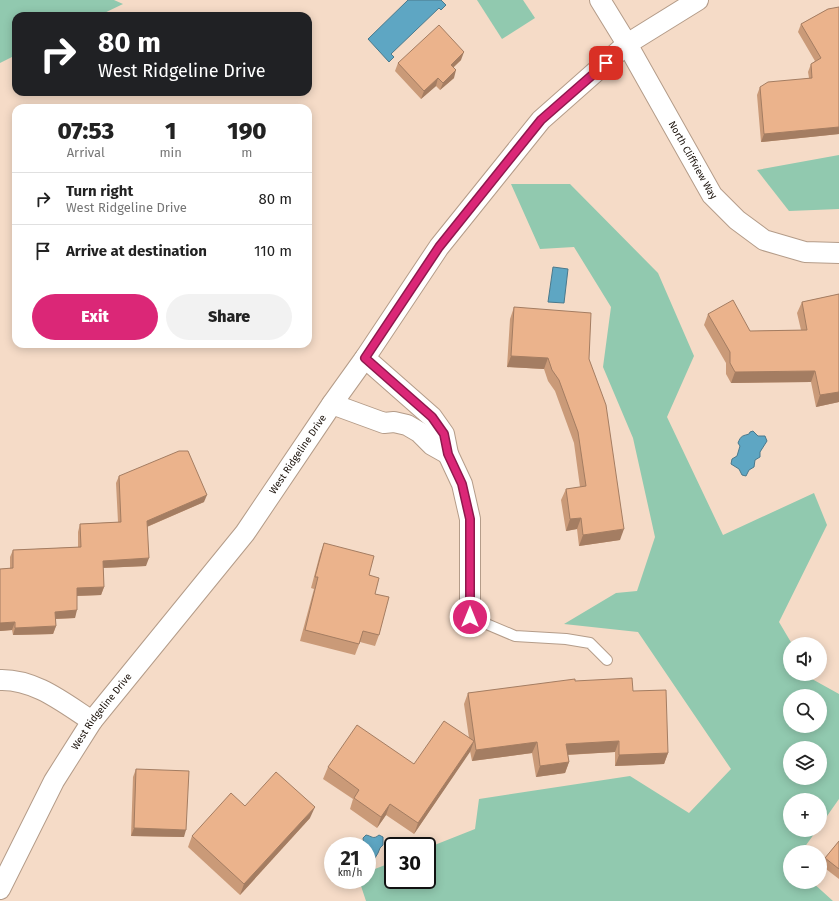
<!DOCTYPE html>
<html lang="en">
<head>
<meta charset="utf-8">
<style>
	:root { --surface:#fff; --page:#f2f2f2; --text:#222; --muted:#767676; --line:#e0e0e0; --accent:#db2777 }
	body { margin:0; font-family:"Fira Sans",sans-serif; background:var(--page); color:var(--text); height:100vh; display:flex; flex-direction:column; font-size:15px; white-space:nowrap }
	* { box-sizing:border-box; margin:0 }
	p { font-size:13px; color:var(--muted) }
	.icon { flex:none; width:22px; height:22px; fill:none; stroke:currentColor; stroke-width:2; stroke-linecap:round; stroke-linejoin:round }
	.map { position:relative; flex:1; overflow:hidden }
	.sheet { position:absolute; left:12px; top:104px; width:300px; height:244px; display:flex; flex-direction:column; background:var(--surface); border-radius:12px; box-shadow:0 2px 10px #0003 }
	.sheet>* { flex:none }
	.banner { position:absolute; left:12px; top:12px; width:300px; height:84px; border-radius:12px; box-shadow:0 2px 10px #0003; background:#202124; color:#fff; overflow:hidden }
	.buttons { position:absolute; left:783px; top:637px; display:grid; gap:8px }
	.buttons a { display:grid; place-items:center; width:44px; height:44px; border-radius:50%; background:var(--surface); box-shadow:0 2px 10px #0003; font-size:20px }
	.speed { position:absolute; left:324px; top:837px; display:flex; gap:8px; font-size:20px; font-weight:700; text-align:center }
	.speed>* { display:grid; place-content:center; width:52px; height:52px; border-radius:50%; background:var(--surface); box-shadow:0 2px 10px #0003; line-height:1 }
	.speed small { font-size:10px; font-weight:400 }
	.speed .limit { border:2px solid #111; border-radius:6px; background:#fff; color:#111 }
	.pin { position:absolute; display:grid; place-items:center; width:34px; height:34px; color:#fff; margin:-17px; border-radius:8px; box-shadow:0 2px 6px #0006 }
	.me { position:absolute; width:44px; margin:-22px; rotate:0deg; stroke-linejoin:round; filter:drop-shadow(0 0 3px #0008) }
	.turn { display:flex; align-items:center; gap:14px; height:84px; padding:0 20px; font-size:18px }
	.turn .icon { width:52px; height:52px; stroke-width:2.5 }
	.turn b { display:block; font-size:28px; line-height:34px }
	.eta { display:flex; justify-content:space-evenly; align-items:center; height:68px; text-align:center }
	.eta b { font-size:24px; font-weight:800; line-height:28px }
	.cta { display:flex; gap:8px; margin-top:auto; padding:8px 20px }
	.cta a { flex:1; height:46px; border-radius:24px; background:var(--accent); color:#fff; font-size:16px; font-weight:800; line-height:46px; text-align:center }
	.cta a+a { background:var(--page); color:var(--text) }
	ul { padding:0; list-style:none }
	li { display:flex; align-items:center; gap:12px; height:52px; padding:0 20px; border-top:1px solid var(--line) }
	li div { flex:1 }
	li b { display:block; font-size:15px }
	li em { font-style:normal }
	.map>svg:first-child { display:block }
	.green { fill:#91c9af; fill-rule:evenodd }
	.water { fill:#5ea6c3; stroke:#4a798c }
	.lines { fill:none; stroke-linecap:round; stroke-linejoin:round }
	.lane-casing { stroke:#b49c89; stroke-width:12 }
	.street-casing { stroke:#b49c89; stroke-width:22 }
	.lane { stroke:#fff; stroke-width:10 }
	.street { stroke:#fff; stroke-width:20 }
	.wall { fill:#ca9a78 }
	.shaded-wall { fill:#a47d62 }
	.building { fill:#ebb38c; stroke:#a47d62 }
	.route-casing { stroke:#8e194d; stroke-width:10 }
	.route { stroke:#db2777; stroke-width:7 }
	.labels { text-anchor:middle; dominant-baseline:central; stroke-width:4; stroke-linejoin:round; paint-order:stroke }
	.street-label { font-size:10px; fill:#1a110a; stroke:#fff }
</style>
</head>
<body>
<div class="map">
<svg width="839" height="901" viewBox="0 0 839 901">
	<rect width="100%" height="100%" fill="#f5dbc7"/>
	<g class="green">
		<polygon points="0,0 114,0 123,4 98,16 16,16 16,55 0,63"/>
		<polygon points="477,0 523,0 535,18 502,39"/>
		<polygon points="839,155 839,209 789,211 757,170"/>
		<path d="M511,184h59l88,89 36,83 -27,61 56,118 91,-42 13,32 -48,97 13,22h-2v30h19l3,5 27,15v105l-19,27v-26h-30v30h27l-16,22h-11v30h22l21,19h-467l-7,-21h8v-8l26,-10v18h34v-32l48,-19 4,-30 151,-23 59,37 42,-44 -93,-137 -74,-8 52,-31 21,-2 18,-54 -22,-99 -30,-71 8,-60 -37,-60 -34,2zM790,696h30v30h-30zM790,748h30v30h-30z"/>
	</g>
	<g class="water">
		<polygon points="408,0 441,0 446,5 441,10 439,8 391,54 394,57 389,62 368,39"/>
		<polygon points="553,267 568,269 564,303 548,302"/>
		<path d="M753,431l5,5h7l2,5 -7,11v5l-5,3 -1,7 -5,3 -3,6 -4,-1 -3,-6 -8,-5 1,-5 5,-3 3,-10 -2,-3c3,-8 5,-7 11,-9l1,-2z"/>
		<path d="M366,835c6,1 7,5 13,0l4,2v8l-3,3 -2,5 -6,10 -5,1v-18h-3l-1,-8z"/>
	</g>
	<g class="lines">
		<defs>
			<polyline id="lane" points="470,617 515,636 566,639 590,643 607,660"/>
			<g id="street">
				<path id="s1" d="M600,0l27,44 85,151 25,25 27,20 41,12 34,1"/>
				<polyline points="365,358 432,417 444,434 448,454 462,484 470,519 470,617"/>
				<polyline points="332,404 384,423 394,422 407,425 419,432 432,445 448,454"/>
				<path d="M0,680c35,-1 64,23 92,41"/>
				<path id="s2" d="M0,889l54,-108 38,-60 153,-188 87,-129 33,-46 74,-111 102,-127 86,-76 71,-44"/>
			</g>
		</defs>
		<use href="#lane" class="lane-casing"/>
		<use href="#street" class="street-casing"/>
		<use href="#lane" class="lane"/>
		<use href="#street" class="street"/>
	</g>
	<g class="wall">
		<polygon points="828,9 839,134 761,142 757,95 760,87 809,78 808,72 811,64 815,61 798,32 801,24"/>
		<polygon points="461,60 454,67 454,78 440,90 436,86 421,99 395,71 398,63"/>
		<polygon points="839,294 839,402 816,407 811,382 731,383 726,374 726,363 704,325 708,314 750,331 801,330 797,313 802,302"/>
		<polygon points="514,307 589,359 620,540 579,546 577,529 566,531 561,500 566,489 580,487 574,443 555,391 548,381 544,369 507,367 510,319"/>
		<polygon points="119,476 204,502 147,527 146,566 103,568 104,587 101,595 77,596 75,618 56,619 56,626 53,634 13,635 12,630 0,631 0,569 10,568 10,557 13,550 78,547 78,532 80,524 118,522 116,483"/>
		<polygon points="324,543 369,575 375,594 379,635 375,646 360,642 355,655 300,641 314,589 311,588 320,554"/>
		<polygon points="575,681 633,691 668,753 664,764 615,766 615,752 568,755 569,762 565,773 536,777 532,753 472,761 470,751 414,834 386,815 377,828 350,809 353,799 323,779 328,767 414,764 469,738 464,704 468,693"/>
		<polygon points="136,769 184,837 131,836 133,777"/>
		<polygon points="310,818 240,895 188,847 192,836"/>
		<polygon points="839,841 839,879 822,866 825,858"/>
	</g>
	<g class="shaded-wall">
		<polygon points="464,52 461,60 448,72 451,65"/>
		<polygon points="456,70 454,78 440,90 443,83"/>
		<polygon points="438,78 436,86 421,99 424,91"/>
		<polygon points="839,127 839,134 761,142 764,134"/>
		<polygon points="511,356 548,358 544,369 507,367"/>
		<polygon points="815,371 811,382 731,383 735,372"/>
		<polygon points="839,392 839,402 816,407 820,395"/>
		<polygon points="207,495 204,502 144,528 147,521"/>
		<polygon points="581,518 577,529 566,531 570,519"/>
		<polygon points="624,529 620,540 579,546 583,535"/>
		<polygon points="149,558 146,566 100,568 103,561"/>
		<polygon points="104,587 101,595 74,596 77,588"/>
		<polygon points="77,610 75,618 52,619 55,612"/>
		<polygon points="15,622 12,630 0,631 0,623"/>
		<polygon points="56,626 53,634 13,635 15,628"/>
		<polygon points="474,741 470,752 414,834 418,823"/>
		<polygon points="619,741 615,752 562,755 566,744"/>
		<polygon points="537,742 532,753 472,761 476,750"/>
		<polygon points="668,753 664,764 615,766 619,755"/>
		<polygon points="569,762 565,773 536,777 540,766"/>
		<polygon points="390,804 386,815 377,828 381,817"/>
		<polygon points="315,807 310,818 240,895 244,884"/>
		<polygon points="134,828 186,830 184,837 131,836"/>
	</g>
	<g class="building">
		<polygon points="839,7 839,127 764,134 760,87 768,82 812,78 811,64 821,58 801,24 828,9"/>
		<polygon points="439,25 464,52 451,65 456,70 443,83 438,78 424,91 398,63"/>
		<polygon points="839,294 839,392 820,395 815,371 735,372 730,363 730,352 708,314 733,300 750,331 807,330 802,302"/>
		<polygon points="514,307 591,313 589,359 606,405 624,529 583,535 581,518 570,519 566,489 586,486 578,432 559,380 552,370 548,358 511,356"/>
		<polygon points="179,451 188,451 207,495 147,521 149,558 103,561 104,587 77,588 77,610 55,612 56,626 15,628 15,622 0,623 0,569 13,568 13,550 81,547 80,524 121,522 119,476"/>
		<polygon points="324,543 374,556 369,575 379,578 375,594 389,597 379,635 363,631 359,644 305,630 318,577 315,577"/>
		<polygon points="632,678 633,691 666,690 668,753 619,755 619,741 566,744 569,762 540,766 537,742 476,750 468,693 575,679 575,681"/>
		<polygon points="444,721 474,741 418,823 390,804 381,817 354,798 359,790 328,767 357,725 414,764"/>
		<polygon points="136,769 189,771 186,830 134,828"/>
		<polygon points="276,772 315,807 244,884 192,836 231,793 245,806"/>
		<polygon points="839,841 839,869 825,858"/>
	</g>
	<g class="lines">
		<defs>
			<polyline id="route" points="470,617 470,519 462,484 448,454 444,434 432,417 365,358 439,247 541,120 606,63"/>
		</defs>
		<use href="#route" class="route-casing"/>
		<use href="#route" class="route"/>
	</g>
	<g class="labels">
		<g class="street-label">
			<text stroke="none"><textPath href="#s1" startOffset="185">North Cliffview Way</textPath></text>
			<text stroke="none"><textPath href="#s2" startOffset="529">West Ridgeline Drive</textPath></text>
			<text stroke="none"><textPath href="#s2" startOffset="205">West Ridgeline Drive</textPath></text>
		</g>
	</g>
</svg>
<div class="buttons">
<a><svg class="icon" aria-label="sound" viewBox="0 0 24 24"><path d="M4 9h4l5-4v14l-5-4H4zM17 9q2 3 0 6"/></svg></a>
<a><svg class="icon" aria-label="search" viewBox="0 0 24 24"><circle cx="10" cy="10" r="6"/><path d="M15 15l6 6"/></svg></a>
<a><svg class="icon" aria-label="layers" viewBox="0 0 24 24"><path d="M12 4l9 5-9 5-9-5zM3 14l9 5 9-5"/></svg></a>
<a>+</a>
<a>−</a>
</div>
<div class="speed"><div>21<small>km/h</small></div><div class="limit">30</div></div>
<div class="pin" style="left:606px;top:63px;background:#d93025"><svg class="icon" aria-label="arrive" viewBox="0 0 24 24"><path d="M6 21V4h12l-3 4 3 4H6"/></svg></div>
<svg class="me" style="left:470px;top:617px" viewBox="-20 -20 40 40"><circle r="17" fill="#db2777" stroke="#fff" stroke-width="3"/><path d="M0-11L8 9 0 5-8 9z" fill="#fff"/></svg>
<div class="banner">
<div class="turn"><svg class="icon" aria-label="right" viewBox="0 0 24 24"><path d="M7 20v-9h11M14 6l5 5-5 5"/></svg><div><b>80 m</b>West Ridgeline Drive</div></div>
</div>
<section class="sheet">
<div class="eta">
<div><b>07:53</b><p>Arrival</p></div>
<div><b>1</b><p>min</p></div>
<div><b>190</b><p>m</p></div>
</div>
<ul>
<li><svg class="icon" aria-label="right" viewBox="0 0 24 24"><path d="M7 20v-9h11M14 6l5 5-5 5"/></svg><div><b>Turn right</b><p>West Ridgeline Drive</p></div><em>80 m</em></li>
<li><svg class="icon" aria-label="arrive" viewBox="0 0 24 24"><path d="M6 21V4h12l-3 4 3 4H6"/></svg><div><b>Arrive at destination</b></div><em>110 m</em></li>
</ul>
<div class="cta"><a>Exit</a><a>Share</a></div>
</section>
</div>
</body>
</html>
